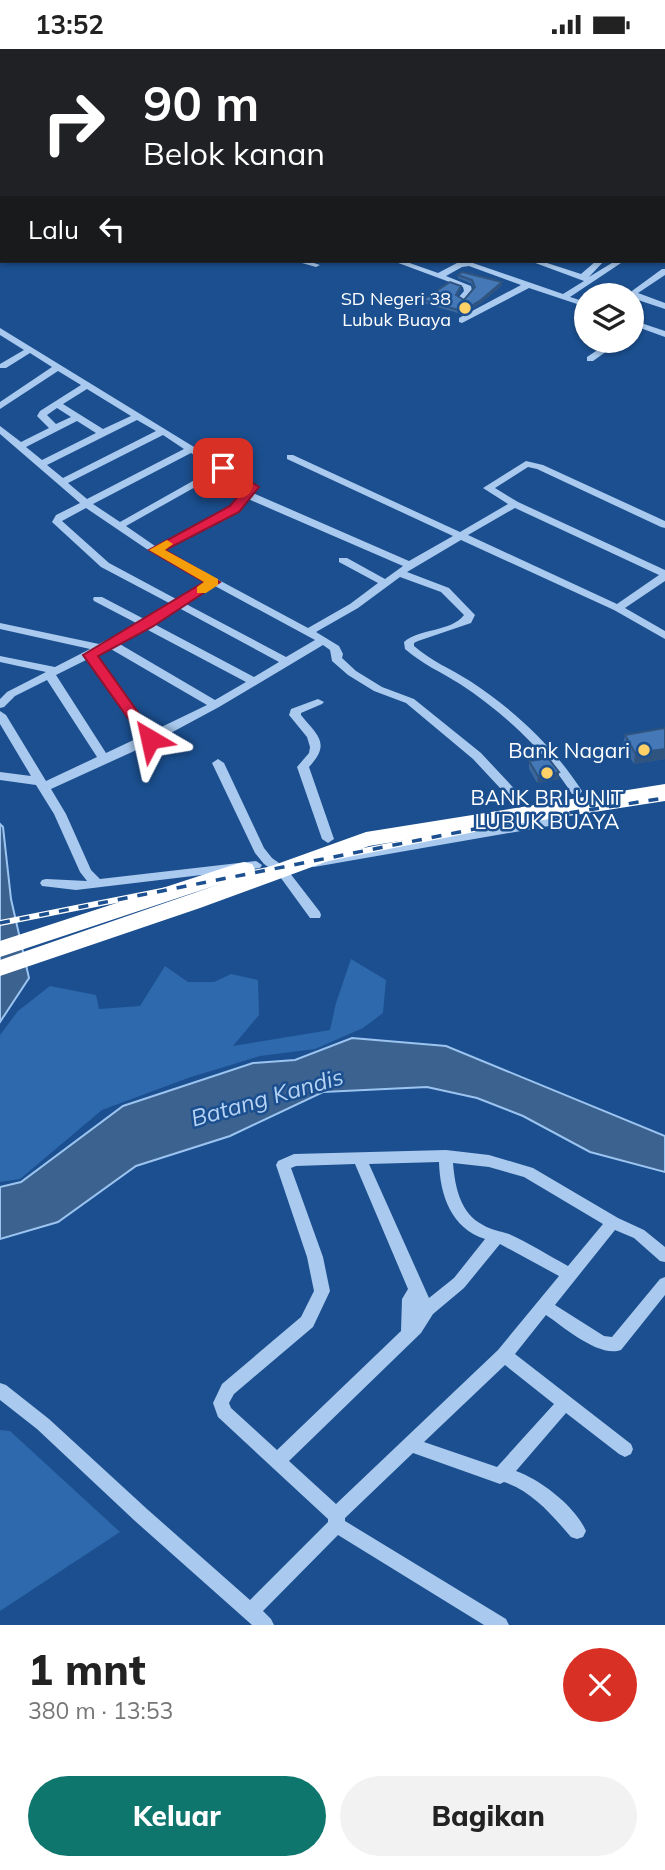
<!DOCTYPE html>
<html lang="id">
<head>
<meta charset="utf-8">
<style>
	:root { --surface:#fff; --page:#f2f2f2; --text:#222; --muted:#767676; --accent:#0f766e }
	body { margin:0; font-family:Mulish,sans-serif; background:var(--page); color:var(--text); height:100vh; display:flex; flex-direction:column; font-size:26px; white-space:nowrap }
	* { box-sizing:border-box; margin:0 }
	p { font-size:23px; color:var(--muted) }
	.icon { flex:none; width:38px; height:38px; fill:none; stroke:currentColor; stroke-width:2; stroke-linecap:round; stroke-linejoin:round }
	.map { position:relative; height:1576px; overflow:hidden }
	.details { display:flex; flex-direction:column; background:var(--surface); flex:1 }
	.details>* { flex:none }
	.top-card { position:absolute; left:0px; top:0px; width:665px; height:214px; box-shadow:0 2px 5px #0004; background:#202124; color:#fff; overflow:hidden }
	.fabs { position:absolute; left:574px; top:234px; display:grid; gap:14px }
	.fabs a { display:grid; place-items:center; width:70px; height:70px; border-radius:50%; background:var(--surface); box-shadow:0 2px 5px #0004; font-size:35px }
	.pin { position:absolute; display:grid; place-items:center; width:60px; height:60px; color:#fff; margin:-30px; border-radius:14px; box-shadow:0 4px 10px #0006 }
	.me { position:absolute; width:77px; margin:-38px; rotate:324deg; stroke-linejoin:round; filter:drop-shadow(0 0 5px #0008) }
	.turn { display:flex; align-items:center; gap:24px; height:147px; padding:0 28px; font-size:32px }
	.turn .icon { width:91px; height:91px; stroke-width:2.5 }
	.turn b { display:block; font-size:49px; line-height:60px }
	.then { display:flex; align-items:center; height:66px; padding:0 28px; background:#0003; gap:14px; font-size:26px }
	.round { display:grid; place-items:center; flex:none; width:74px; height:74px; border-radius:37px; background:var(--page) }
	.headline { display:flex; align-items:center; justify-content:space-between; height:119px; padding:0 28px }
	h1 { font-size:42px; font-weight:800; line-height:52px }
	.cta { display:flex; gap:14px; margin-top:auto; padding:14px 28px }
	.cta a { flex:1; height:80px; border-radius:42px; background:var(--accent); color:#fff; font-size:28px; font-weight:800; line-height:80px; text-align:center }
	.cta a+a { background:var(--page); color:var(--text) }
	.status { display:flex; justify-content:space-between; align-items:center; height:49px; padding:0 35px; background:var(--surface); direction:ltr }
	.status svg { height:19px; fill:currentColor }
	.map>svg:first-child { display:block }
	.green { fill:#2e69ad }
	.water { fill:#3c6290; stroke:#9cc4f0; stroke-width:2 }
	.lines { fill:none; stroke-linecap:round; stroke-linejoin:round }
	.minor { fill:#a9c9ee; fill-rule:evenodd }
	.highway { fill:#fff; fill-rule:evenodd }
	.rail-casing { stroke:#fff; stroke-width:6 }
	.rail { stroke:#1b4f8f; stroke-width:3.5; stroke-dasharray:10; stroke-linecap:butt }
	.wall { fill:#3a679d }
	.shaded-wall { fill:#305480 }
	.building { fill:#4478b7; stroke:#305480; stroke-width:2 }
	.route { fill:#e11d48; stroke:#92132f; stroke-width:2 }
	.slow { fill:#f59e0b }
	.poi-dot { fill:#ffd166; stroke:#1b4f8f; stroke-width:2.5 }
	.labels { text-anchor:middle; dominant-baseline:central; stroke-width:5; stroke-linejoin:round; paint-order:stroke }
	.far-poi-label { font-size:18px; fill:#fff; stroke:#1b4f8f; text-anchor:end }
	.poi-label { font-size:21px; fill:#fff; stroke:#1b4f8f; text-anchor:end }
	.water-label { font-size:23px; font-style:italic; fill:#b5d3f5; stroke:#1b4f8f }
</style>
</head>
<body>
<div class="status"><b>13:52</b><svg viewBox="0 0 49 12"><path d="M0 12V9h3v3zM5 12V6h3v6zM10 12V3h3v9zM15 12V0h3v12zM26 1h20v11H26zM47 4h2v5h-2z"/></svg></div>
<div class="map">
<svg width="665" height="1576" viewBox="0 0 665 1576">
	<rect width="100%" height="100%" fill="#1b4f8f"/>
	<g class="green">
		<polygon points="41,0 282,0 287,2 36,2"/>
		<polygon points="351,910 386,931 383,964 363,979 315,1000 260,1007 188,1029 102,1061 20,1130 0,1133 0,986 18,962 50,937 96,946 99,960 140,957 165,917 188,933 214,933 231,925 258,931 259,966 233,997 330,981 336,954"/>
		<polygon points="0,1381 10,1382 120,1483 0,1562"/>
	</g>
	<g class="water">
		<polygon points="0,775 3,778 11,850 29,929 0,973"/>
		<polygon points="352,989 446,997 665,1087 665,1123 590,1103 523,1067 477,1049 427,1038 323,1043 230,1087 136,1117 58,1173 0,1190 0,1138 21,1133 123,1057 253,1014 295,1011"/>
	</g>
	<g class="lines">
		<g class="minor">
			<polygon points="303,0 315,2 305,2"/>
			<polygon points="341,0 349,0 339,2"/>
			<polygon points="384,0 392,0 382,2"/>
			<polygon points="409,0 417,0 419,2 410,2"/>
			<polygon points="459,0 471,2 461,2"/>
			<polygon points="663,24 665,24 663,29"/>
			<polygon points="663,49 665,49 663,54"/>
			<rect x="663" y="123" width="2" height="5"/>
			<rect x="663" y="181" width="2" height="5"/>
			<rect x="663" y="207" width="2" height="4"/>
			<polygon points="295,212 308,212 320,216 316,218"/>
			<polygon points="393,212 404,212 438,224 457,214 470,213 563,245 584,232 530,212 541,212 581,225 596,212 604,212 589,228 615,212 624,212 570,248 586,253 586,258 529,239 462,274 459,273 459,269 521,236 469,217 462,218 446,227 471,237 472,242 462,252 458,249 464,242 463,238"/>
			<polygon points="662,220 665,220 665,226 638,244 665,254 665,260 632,249 632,247 625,247"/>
			<polygon points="632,271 665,282 665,288 632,276"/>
			<path d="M0,279l256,157 2,2 -5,6 156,68 44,-25 -166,-77v-4h6l167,77 48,-28 -25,-16 43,-27 17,4 122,56v7l-4,-1 -124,-58 -9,-2 -33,21 23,14 147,68v11l-40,27 40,23v8l-51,-29 -153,-70 -54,32 42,16 26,27 -4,8 -53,18 -4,2v3c17,15 37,23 56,35 44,29 83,65 112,110l-2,3h-8c-28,-44 -68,-81 -112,-110 -19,-12 -38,-20 -55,-35l-1,-7c16,-14 47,-10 60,-27l-23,-23 -41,-15 -42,31 -42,24 23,14 4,8 -1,4 14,13 26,16 32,12 67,54 42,45 2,3 -2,3h-8l-42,-45 -67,-56 -32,-12 -26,-16 -16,-14 -2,-11 -7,-5 -104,62 -65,35 -103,47 15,25 25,56 9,9 156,-18 6,4 -2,3 -184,22 -34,-4 -2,-3 2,-3 4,-1 41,2 -7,-9 -26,-58 -18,-29 -36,-5v-8l31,4 -31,-52v-13l6,4 40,66 51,-24 -50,-77 -32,16 -11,11 -4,1v-9l7,-7 39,-20 -46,-10v-6l55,11 35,-18 -90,-20v-6l99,21 39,-20 -44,-23 -1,-2 1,-2h8l44,23 25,-16 -70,-37 -49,-45 4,-7 24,-12 -80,-69v-8l21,16 28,-14 -12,-12 3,-5 41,-26 -23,-14 -58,38v-7l52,-35 -22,-14 -24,15h-6v-4l24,-14 -24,-15zM87,340l44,27 -28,13 -40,-25zM57,359l14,9 -15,7 -9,-9zM137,371l19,11 -93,47 -16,-13zM77,372l19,12 -54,27 -16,-13zM163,386l21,14 -97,50 -19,-16zM191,404l25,15 -96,54 -27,-18zM222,423l25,16 -16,19 -76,39 -29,-20zM248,450l155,67 -18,13 -38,-21h-8v4l39,21 -28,21 -42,24 -145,-78 74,-39zM86,459l65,44 56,30 -29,18 -69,-37 -47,-42zM515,459l144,67 -42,29 -149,-69zM215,537l100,54 -29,17 -100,-53zM179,559l100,54 -25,15 -100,-53zM146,580l100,53 -31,18 -97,-57zM109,599l98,57 -56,27 -55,-77zM88,610l54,77 -36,17 -50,-78z"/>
			<polygon points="611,292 621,292 593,312 587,312 587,308"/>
			<path d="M318,650l6,3 -2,2 -21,9v2c17,21 30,28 8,52l25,72 -6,4 -6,-4 -25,-72 12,-14 1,-6 -3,-10 -18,-22 2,-6z"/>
			<polygon points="218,710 224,714 264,799 272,809 286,819 320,863 321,866 320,869 310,869 278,825 264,815 255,804 212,714"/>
			<polygon points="562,767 568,771 566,774 314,818 308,814 314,810"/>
			<path d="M446,1101l43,5 44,13 85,50 26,12 21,17v15l-5,-1 -26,-23 -19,-8 -60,75 49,31 8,1 48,-58 5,-2v18l-44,55c-22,8 -57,-23 -75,-35l-31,39 116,90 2,5 -2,5 -6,3 -6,-3 -53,-41 -50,58c25,9 59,35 70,60l-3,6 -6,2 -6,-2c-20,-23 -38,-45 -67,-55l-4,2 -87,-31 -68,65v3l161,98 3,6h-25l-146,-90 -75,76 8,8 3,6h-22l-117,-104 -98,-92 -37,-29v-17l6,2 43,34 98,90 103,91 78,-78v-3l-110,-102 -5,-14 9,-19 79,-67 13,-26 -7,-34 -31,-92 2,-4 16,-7zM439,1113c1,33 12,66 46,77l-31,39 -25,20 -60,-134zM453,1114l36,4 35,10 79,47 -35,42c-20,-11 -39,-23 -59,-32 -9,-3 -18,-4 -26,-9 -23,-12 -28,-38 -30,-62zM355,1115l53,125 -6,10 -1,32 -124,119 -46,-42 -2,-5 5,-9 79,-67 17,-36 -7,-34 -32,-89 5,-2zM500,1195l59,32 -61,74 -162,154 -47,-43 132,-128 12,-19 31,-26zM505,1316l49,39 -57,63 -73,-25z"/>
		</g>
		<polygon class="highway" points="665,735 665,749 369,797 200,859 0,927 0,911 220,835 0,908 0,892 236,815 244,813 252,815 255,820 252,824 366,783"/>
		<defs>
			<polyline id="rail" points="0,874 510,773 665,749"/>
		</defs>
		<use href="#rail" class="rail-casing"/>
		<use href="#rail" class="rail"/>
	</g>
	<g class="wall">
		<polygon points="458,226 502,233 502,236 481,254 461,265 423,254 423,251 461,237 461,240 457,247 464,251 474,239 472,235 458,229"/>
		<polygon points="665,679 665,710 634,715 623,697 625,686"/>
		<polygon points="529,712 559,723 559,730 537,734 529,720"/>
	</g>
	<g class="shaded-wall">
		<polygon points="502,233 502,236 481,254 461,265 462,262"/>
		<polygon points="665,700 665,710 634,715 635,704"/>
		<polygon points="559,723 559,730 537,734 538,727"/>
	</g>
	<g class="building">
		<polygon points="462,223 502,233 481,251 462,262 423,251 450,233 461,237 456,246 464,251 475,238 472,231 458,226"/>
		<polygon points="665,679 665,700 635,704 625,686"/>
		<polygon points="548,709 559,723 538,727 529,712"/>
	</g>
	<polygon class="route" points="223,415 259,438 239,463 165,501 220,533 152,578 98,607 157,690 155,693 145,693 83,606 204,533 149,501 230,457 245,439 219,421 217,419"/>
	<polygon class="slow" points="167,491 173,495 165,501 218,530 218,536 206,544 197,544 197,538 204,533 149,501"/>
	<g class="poi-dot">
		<circle cx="465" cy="259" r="7"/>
		<circle cx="644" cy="701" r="7"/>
		<circle cx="547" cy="724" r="7"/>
	</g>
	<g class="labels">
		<g class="far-poi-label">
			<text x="451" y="249">SD Negeri 38<tspan x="451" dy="21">Lubuk Buaya</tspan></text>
		</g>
		<g class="poi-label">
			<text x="630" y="701">Bank Nagari</text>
			<text x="547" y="748" text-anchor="middle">BANK BRI UNIT<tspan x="547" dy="24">LUBUK BUAYA</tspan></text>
		</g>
		<g class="water-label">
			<text transform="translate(267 1048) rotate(-16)">Batang Kandis</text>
		</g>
	</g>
</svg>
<div class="fabs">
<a><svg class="icon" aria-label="layers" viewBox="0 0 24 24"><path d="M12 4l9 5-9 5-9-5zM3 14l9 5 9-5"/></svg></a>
</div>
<div class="pin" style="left:223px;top:419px;background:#d93025"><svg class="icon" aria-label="arrive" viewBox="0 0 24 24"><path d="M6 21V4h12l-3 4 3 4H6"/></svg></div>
<svg class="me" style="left:150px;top:690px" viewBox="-20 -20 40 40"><path d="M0-17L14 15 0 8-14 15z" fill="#e11d48" stroke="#fff" stroke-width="4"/></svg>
<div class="top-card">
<div class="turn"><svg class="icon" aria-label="right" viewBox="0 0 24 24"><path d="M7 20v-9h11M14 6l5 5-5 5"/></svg><div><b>90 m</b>Belok kanan</div></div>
<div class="then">Lalu<svg class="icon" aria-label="left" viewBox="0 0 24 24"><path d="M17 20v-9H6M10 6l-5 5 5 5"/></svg></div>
</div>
</div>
<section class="details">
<div class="headline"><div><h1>1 mnt</h1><p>380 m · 13:53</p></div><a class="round" style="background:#d93025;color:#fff"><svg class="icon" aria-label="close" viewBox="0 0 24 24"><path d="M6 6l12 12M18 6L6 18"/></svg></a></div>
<div class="cta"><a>Keluar</a><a>Bagikan</a></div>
</section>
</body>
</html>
